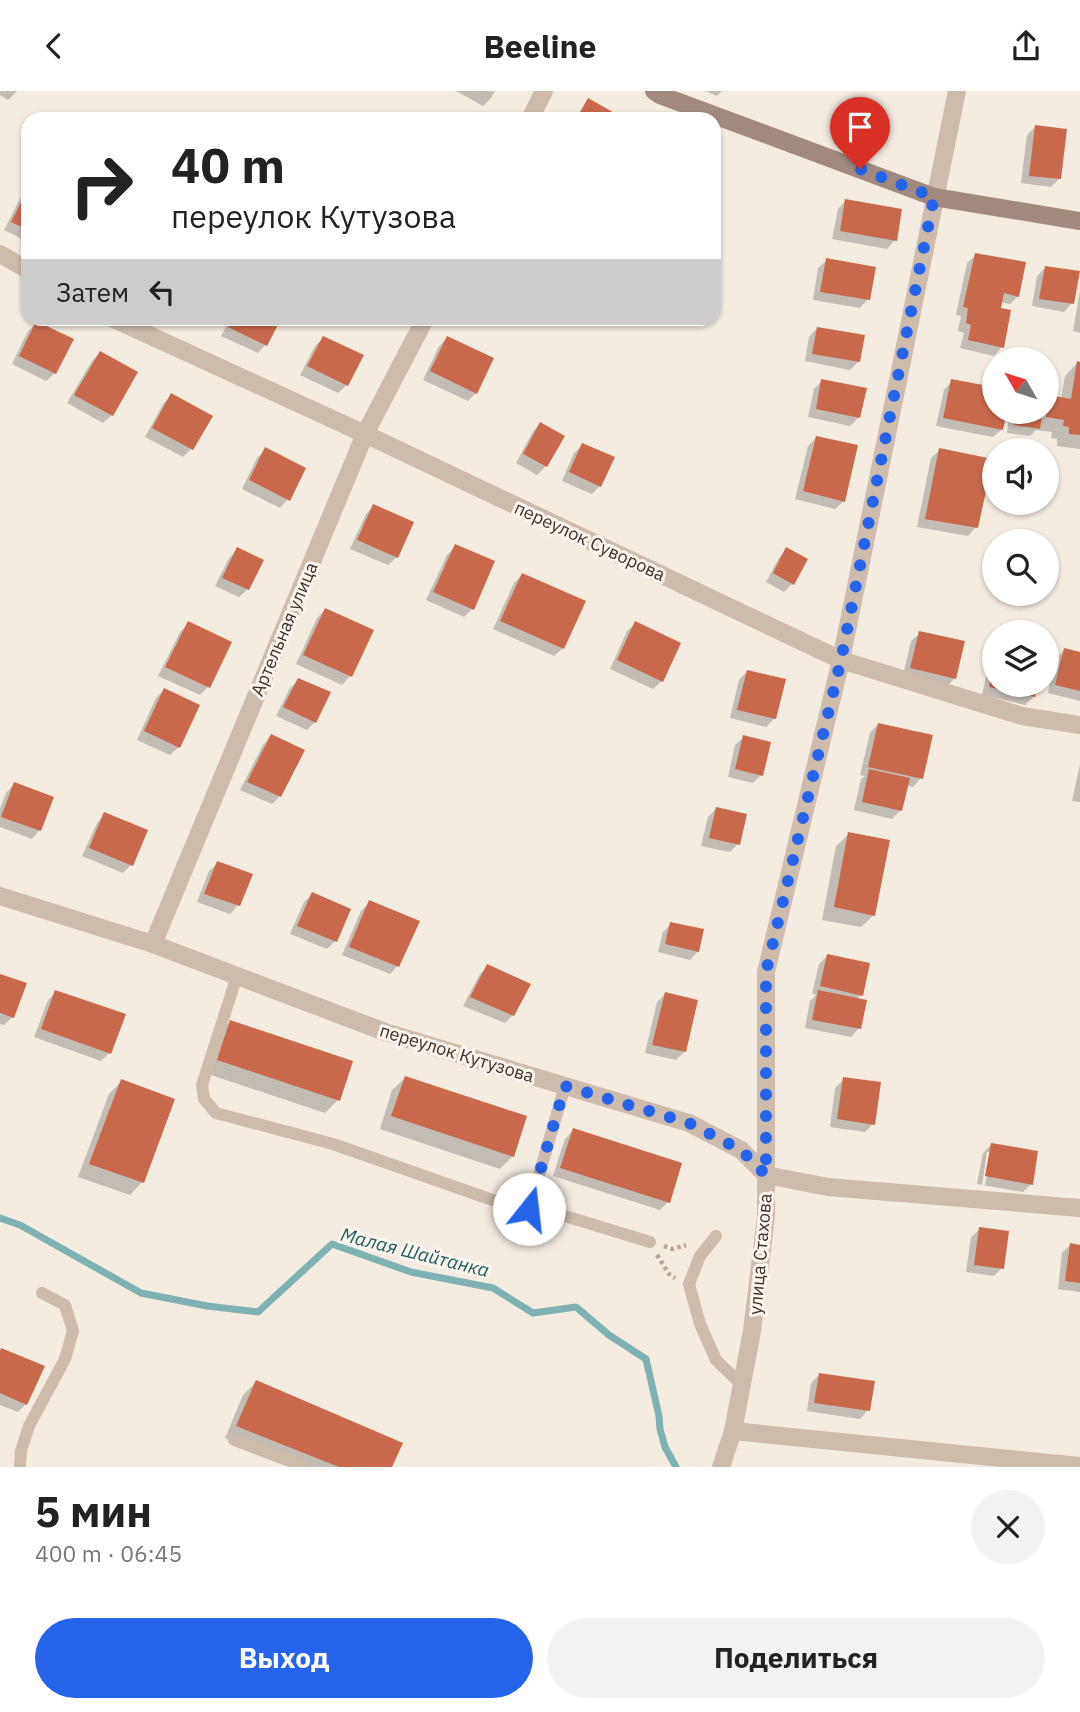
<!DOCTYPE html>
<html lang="ru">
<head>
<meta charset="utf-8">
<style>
	:root { --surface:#fff; --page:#f2f2f2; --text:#222; --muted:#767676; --accent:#2563eb }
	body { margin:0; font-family:"IBM Plex Sans",sans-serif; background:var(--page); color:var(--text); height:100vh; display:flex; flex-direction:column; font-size:26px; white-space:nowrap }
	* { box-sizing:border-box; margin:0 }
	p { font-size:23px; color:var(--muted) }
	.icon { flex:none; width:38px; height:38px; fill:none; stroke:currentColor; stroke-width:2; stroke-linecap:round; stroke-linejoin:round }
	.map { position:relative; height:1376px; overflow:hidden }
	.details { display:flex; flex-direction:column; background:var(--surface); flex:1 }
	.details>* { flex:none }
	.guide { position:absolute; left:21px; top:21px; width:700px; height:214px; border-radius:21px; box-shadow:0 2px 5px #0004; background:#fff; color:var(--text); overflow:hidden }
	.needle { width:46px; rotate:309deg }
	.controls { position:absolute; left:982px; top:256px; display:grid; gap:14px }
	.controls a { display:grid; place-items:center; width:77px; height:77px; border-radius:50%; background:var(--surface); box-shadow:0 2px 5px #0004; font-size:35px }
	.pin { position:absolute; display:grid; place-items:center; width:60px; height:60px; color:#fff; margin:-72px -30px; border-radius:50% 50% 50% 0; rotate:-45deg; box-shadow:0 0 7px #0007 }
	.pin .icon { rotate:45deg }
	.me { position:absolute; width:77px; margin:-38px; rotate:16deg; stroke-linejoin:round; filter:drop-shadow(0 0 5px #0008) }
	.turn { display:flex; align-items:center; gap:24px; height:147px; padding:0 35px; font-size:32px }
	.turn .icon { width:91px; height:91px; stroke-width:2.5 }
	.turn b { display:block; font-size:49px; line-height:60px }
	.then { display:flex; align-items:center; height:66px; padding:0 35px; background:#0003; gap:14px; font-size:26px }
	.round { display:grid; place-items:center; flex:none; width:74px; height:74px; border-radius:37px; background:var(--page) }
	.summary { display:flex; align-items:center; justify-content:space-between; height:119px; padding:0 35px }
	h1 { font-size:42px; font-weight:700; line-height:52px }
	.primary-button { display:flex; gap:14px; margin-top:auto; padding:14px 35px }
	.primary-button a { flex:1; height:80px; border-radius:42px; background:var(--accent); color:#fff; font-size:28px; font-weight:700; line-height:80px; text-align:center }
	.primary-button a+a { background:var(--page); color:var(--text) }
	header { display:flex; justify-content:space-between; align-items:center; height:91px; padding:0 35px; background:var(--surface); font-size:32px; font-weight:700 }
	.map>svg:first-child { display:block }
	.shadow { fill:#0003; fill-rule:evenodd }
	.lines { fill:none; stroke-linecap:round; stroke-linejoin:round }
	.stream { stroke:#7fb0b2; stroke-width:7 }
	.building { fill:#c8694b }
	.path { stroke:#b9a596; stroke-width:4.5; stroke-dasharray:3.5 3.5; stroke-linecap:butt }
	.lane { stroke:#cdbbac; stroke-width:12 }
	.street { stroke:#cdbbac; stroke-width:18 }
	.secondary { stroke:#a18a7d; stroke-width:18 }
	.route { stroke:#2563eb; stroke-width:12; stroke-dasharray:0 21.6 }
	.labels { text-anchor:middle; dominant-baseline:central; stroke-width:6; stroke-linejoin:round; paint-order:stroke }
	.street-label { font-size:18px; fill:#3b302b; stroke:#fbf5ee }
	.water-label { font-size:19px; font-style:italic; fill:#1f5a5e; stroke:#fbf5ee }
</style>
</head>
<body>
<header><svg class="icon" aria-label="back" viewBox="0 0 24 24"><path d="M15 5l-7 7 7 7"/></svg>Beeline<svg class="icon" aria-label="share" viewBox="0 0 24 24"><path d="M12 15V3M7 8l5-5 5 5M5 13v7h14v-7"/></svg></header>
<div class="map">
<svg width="1080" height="1376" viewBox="0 0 1080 1376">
	<rect width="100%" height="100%" fill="#f4ebe1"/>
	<g class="shadow">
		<polygon points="0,0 17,0 8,9 0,4"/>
		<polygon points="456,0 495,0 491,7 483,15"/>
		<polygon points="706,0 722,0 717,5"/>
		<polygon points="849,10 872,42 863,51 834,43 840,18"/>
		<polygon points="1035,36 1059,88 1051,96 1021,92 1027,44"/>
		<polygon points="28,97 28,151 4,139 23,102"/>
		<polygon points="846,109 895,149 887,158 832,148 838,118"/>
		<polygon points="976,164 1018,205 1010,213 1000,211 1002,256 994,265 960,257 964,242 958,240 961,225 956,224 967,172"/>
		<polygon points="827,169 868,208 860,217 813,209 818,177"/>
		<polygon points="1046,176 1072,212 1064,221 1032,215 1037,185"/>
		<polygon points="1080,200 1080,242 1073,240"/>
		<polygon points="230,228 279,228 266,253 258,262 221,245"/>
		<polygon points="493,228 505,228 501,232"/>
		<polygon points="37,232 55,282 46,290 12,273 28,240"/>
		<polygon points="817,237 859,270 850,279 805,270 809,246"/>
		<polygon points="324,247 347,294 338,302 300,284 315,255"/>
		<polygon points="447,247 476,302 468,310 423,289 439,255"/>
		<polygon points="100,262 112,324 103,332 67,312 92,270"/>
		<polygon points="1077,272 1080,272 1080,358 1057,355 1057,348 1051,347 1052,341 1036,339 1030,345 1007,342 1010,320 1046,320 1046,309 1050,306 1061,308 1065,285"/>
		<polygon points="822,290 859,326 850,335 808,326 814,298"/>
		<polygon points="952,290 994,298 994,320 1002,338 993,346 936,335 944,299"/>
		<polygon points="171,305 191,358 183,366 145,346 163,313"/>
		<polygon points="540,333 562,345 546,375 537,384 516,372 532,342"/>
		<polygon points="816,347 844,410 835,418 795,408 808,355"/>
		<polygon points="583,354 600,395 592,403 562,390 574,362"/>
		<polygon points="265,359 288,408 280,417 242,398 257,367"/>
		<polygon points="940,359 976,436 968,445 917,436 931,367"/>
		<polygon points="374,415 397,466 388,474 350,458 366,423"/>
		<polygon points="456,455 472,518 464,526 426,509 447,464"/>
		<polygon points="238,458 248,498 239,506 215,495 229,467"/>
		<polygon points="787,458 792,493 784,501 766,491 779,467"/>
		<polygon points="522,484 563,557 554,565 493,538 514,492"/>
		<polygon points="325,519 372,540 350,585 342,594 296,573 317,527"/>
		<polygon points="636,532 662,590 653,598 610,578 627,540"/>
		<polygon points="188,533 208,596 200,604 158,585 180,541"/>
		<polygon points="920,542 955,587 947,595 903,585 911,550"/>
		<polygon points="1065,559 1080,562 1080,610 1048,602 1056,567"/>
		<polygon points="994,564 994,593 1034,605 1025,614 982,604 990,568"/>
		<polygon points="747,580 775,627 766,636 730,627 739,589"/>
		<polygon points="299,589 315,631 307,639 276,625 290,597"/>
		<polygon points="164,599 179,656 170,664 137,649 156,607"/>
		<polygon points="878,633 921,687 913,696 906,694 901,719 892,728 854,719 861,688 865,685 860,684 870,642"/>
		<polygon points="271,645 280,705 272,713 240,699 263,654"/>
		<polygon points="744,646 761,684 753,692 728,686 735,654"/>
		<polygon points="1080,673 1080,711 1072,710"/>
		<polygon points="14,693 40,739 32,748 0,736 0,718 6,702"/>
		<polygon points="716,718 738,753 730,761 701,755 708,726"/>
		<polygon points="105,723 131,774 123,782 82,765 97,732"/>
		<polygon points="849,743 874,824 861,836 822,829 836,755"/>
		<polygon points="218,772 238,814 230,823 197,811 209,780"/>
		<polygon points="312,803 335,850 327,858 290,843 304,811"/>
		<polygon points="370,811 398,874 390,883 342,864 361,820"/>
		<polygon points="671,833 698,860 690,869 658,861 663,841"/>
		<polygon points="827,865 861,904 857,908 859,937 851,946 805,937 810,910 816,904 812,903 819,873"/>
		<polygon points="488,875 513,924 505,932 463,915 480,883"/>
		<polygon points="0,884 13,926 4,934 0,933"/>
		<polygon points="56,901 109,962 101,970 34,946 48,909"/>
		<polygon points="665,903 684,961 676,969 645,962 657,911"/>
		<polygon points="231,931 338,1009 325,1022 205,982 218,943"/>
		<polygon points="405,987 513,1065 500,1078 380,1038 392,999"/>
		<polygon points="844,988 873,1033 865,1041 830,1036 835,997"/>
		<polygon points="122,990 142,1091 130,1104 78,1086 109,1003"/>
		<polygon points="573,1039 668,1111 660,1119 553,1085 565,1048"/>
		<path d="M991,1054l40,39 -8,8 -46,-8 6,-31zM987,1061h4l-6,33h-3z"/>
		<polygon points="980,1138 1002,1177 994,1185 966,1181 971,1146"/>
		<polygon points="1070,1154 1080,1155 1080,1201 1058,1198 1062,1162"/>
		<polygon points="0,1261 26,1313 18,1321 0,1314"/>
		<polygon points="819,1284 868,1319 860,1328 807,1320 811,1292"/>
		<polygon points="256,1291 390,1376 295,1376 225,1347 243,1304"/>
	</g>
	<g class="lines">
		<polyline class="stream" points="0,1127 20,1134 141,1202 207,1215 258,1221 332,1153 411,1181 493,1197 533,1222 576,1216 609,1244 646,1268 659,1325 660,1338 665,1356 676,1376"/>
	</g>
	<g class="building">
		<polygon points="588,7 625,28 576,28"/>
		<polygon points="848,8 880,16 873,43 841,34"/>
		<polygon points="1035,34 1067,38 1061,88 1029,85"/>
		<polygon points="28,98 28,139 11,131"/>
		<polygon points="845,108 902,118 897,150 840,140"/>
		<polygon points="975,162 1026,171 1019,206 1004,202 1001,217 1011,219 1004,257 968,249 971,234 966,232 968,217 963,216"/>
		<polygon points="826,167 876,176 870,209 820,201"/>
		<polygon points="1045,175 1080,180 1074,213 1039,208"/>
		<polygon points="233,228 281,228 267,255 228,236"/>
		<polygon points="36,230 74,248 56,283 19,265"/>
		<polygon points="817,236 865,244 860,271 812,263"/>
		<polygon points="323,245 364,264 348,295 307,275"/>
		<polygon points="447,245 494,267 477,303 430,280"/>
		<polygon points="100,260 138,281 113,325 74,304"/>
		<polygon points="1077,270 1080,271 1080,344 1069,343 1069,336 1063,335 1064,329 1046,326 1049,304 1071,308"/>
		<polygon points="821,288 867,297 860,327 816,318"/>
		<polygon points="951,288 994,296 994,320 1007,320 1003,339 943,327"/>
		<polygon points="171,302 213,325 193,359 152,337"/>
		<polygon points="1016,320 1043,320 1040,338 1014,334"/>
		<polygon points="540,331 565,345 547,376 523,363"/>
		<polygon points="816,345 858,354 845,411 803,400"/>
		<polygon points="582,352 615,366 601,396 569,381"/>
		<polygon points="265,356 306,377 290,410 249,389"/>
		<polygon points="939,357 993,368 978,437 925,428"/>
		<polygon points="373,413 414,431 398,467 357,449"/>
		<polygon points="455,453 495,470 474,519 433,501"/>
		<polygon points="237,456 264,469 249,499 222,487"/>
		<polygon points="786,456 808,468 794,494 773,482"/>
		<polygon points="522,482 586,510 564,558 500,530"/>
		<polygon points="325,517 374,539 352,586 303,564"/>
		<polygon points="188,530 232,551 210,597 165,576"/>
		<polygon points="635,530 681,552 663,591 617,569"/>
		<polygon points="919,540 965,550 956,588 910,577"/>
		<polygon points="1064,557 1080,561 1080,600 1055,594"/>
		<polygon points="747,579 786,588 776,628 737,619"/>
		<polygon points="993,579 994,593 1038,593 1035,606 989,596"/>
		<polygon points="298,587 331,601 316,632 283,616"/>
		<polygon points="164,597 200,614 180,657 144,640"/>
		<polygon points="878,632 933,644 923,688 868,676"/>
		<polygon points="271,643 305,659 281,706 247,691"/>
		<polygon points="743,644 771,651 763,685 735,678"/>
		<polygon points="869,678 910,687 902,720 862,711"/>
		<polygon points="14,691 54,706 41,740 1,726"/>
		<polygon points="716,716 747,723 740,754 709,747"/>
		<polygon points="104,721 148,739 133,775 89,757"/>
		<polygon points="848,741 890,749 875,825 834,816"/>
		<polygon points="217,770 253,783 240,815 204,803"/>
		<polygon points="312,801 351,818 337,851 297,835"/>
		<polygon points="369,809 420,830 399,876 349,856"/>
		<polygon points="670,831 704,838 699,861 665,853"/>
		<polygon points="827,863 870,872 863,905 820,895"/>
		<polygon points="487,873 531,893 514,925 470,906"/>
		<polygon points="0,883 27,892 14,927 0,922"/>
		<polygon points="55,899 126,923 111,963 41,938"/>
		<polygon points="818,899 867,909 861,938 812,929"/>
		<polygon points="665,901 698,909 686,961 652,954"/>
		<polygon points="230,929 353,970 340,1010 217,969"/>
		<polygon points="405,985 527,1025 514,1066 391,1025"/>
		<polygon points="843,986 881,991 875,1034 837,1028"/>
		<polygon points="121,988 175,1008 144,1092 89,1073"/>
		<polygon points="573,1037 682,1072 670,1112 560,1077"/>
		<polygon points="991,1052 1038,1060 1033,1094 985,1085"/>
		<polygon points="979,1136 1009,1140 1004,1178 974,1174"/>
		<polygon points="1070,1152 1080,1154 1080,1192 1065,1190"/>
		<polygon points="1,1257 45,1275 27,1314 0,1302 0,1260"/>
		<polygon points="819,1282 875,1290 870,1320 814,1312"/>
		<polygon points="256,1289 403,1352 392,1376 339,1376 236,1335"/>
	</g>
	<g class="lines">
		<g class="path">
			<polyline points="664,1155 672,1158 686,1154"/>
			<polyline points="657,1164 669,1183 675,1187"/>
		</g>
		<g class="lane">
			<polyline points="237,885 202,994 204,1008 216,1022 333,1053 504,1113 565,1125 650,1151"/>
			<polyline points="529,1118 565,995"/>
			<polyline points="716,1145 700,1165 689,1193 700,1233 716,1269 742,1294"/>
			<polyline points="234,1349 306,1376"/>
			<polyline points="20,1376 21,1360 29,1335 65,1268 73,1240 65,1214 42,1202"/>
		</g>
		<g class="street">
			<polyline points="530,28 544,0"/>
			<polyline points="0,163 28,179"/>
			<polyline points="114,228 365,343 841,569 1022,625 1080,634"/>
			<polyline points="0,805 153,853 385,941 689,1032 741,1059 766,1084 828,1096 1080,1117"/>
			<polyline points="153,853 365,343 425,228"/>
			<polyline points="733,1340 1080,1375"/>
			<polyline points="721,1376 733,1340 752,1240 766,1125 766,881 841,569 957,0"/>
		</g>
		<polyline class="secondary" points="654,0 660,4 934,106 1080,130"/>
	</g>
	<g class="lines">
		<polyline class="route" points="529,1118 565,995 689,1032 741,1059 766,1084 766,881 841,569 934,106 860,78"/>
	</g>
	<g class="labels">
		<g class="street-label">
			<text transform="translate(590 450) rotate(25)">переулок Суворова</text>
			<text transform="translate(284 538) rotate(-67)">Артельная улица</text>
			<text transform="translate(457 962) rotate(17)">переулок Кутузова</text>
			<text transform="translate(760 1163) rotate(-85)">улица Стахова</text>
		</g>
		<g class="water-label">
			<text transform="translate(415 1161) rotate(14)">Малая Шайтанка</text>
		</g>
	</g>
</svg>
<div class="controls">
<a><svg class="needle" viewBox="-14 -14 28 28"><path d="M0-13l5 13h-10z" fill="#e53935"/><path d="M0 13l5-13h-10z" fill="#767676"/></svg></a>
<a><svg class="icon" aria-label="sound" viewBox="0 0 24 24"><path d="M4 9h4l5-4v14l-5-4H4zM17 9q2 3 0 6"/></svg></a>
<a><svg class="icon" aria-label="search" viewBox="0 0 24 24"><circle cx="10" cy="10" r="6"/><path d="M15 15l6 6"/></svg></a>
<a><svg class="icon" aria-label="layers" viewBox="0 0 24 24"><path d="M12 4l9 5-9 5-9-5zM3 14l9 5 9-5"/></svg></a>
</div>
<div class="pin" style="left:860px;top:78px;background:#d93025"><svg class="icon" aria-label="arrive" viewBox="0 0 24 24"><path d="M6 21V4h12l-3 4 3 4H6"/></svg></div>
<svg class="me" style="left:529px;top:1118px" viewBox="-20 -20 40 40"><circle r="19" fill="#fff"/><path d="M0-13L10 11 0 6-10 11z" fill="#2563eb"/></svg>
<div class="guide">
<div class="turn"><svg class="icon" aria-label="right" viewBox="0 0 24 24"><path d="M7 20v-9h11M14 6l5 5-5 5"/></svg><div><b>40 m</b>переулок Кутузова</div></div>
<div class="then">Затем<svg class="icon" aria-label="left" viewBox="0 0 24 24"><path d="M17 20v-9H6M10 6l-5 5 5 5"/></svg></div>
</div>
</div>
<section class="details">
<div class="summary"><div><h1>5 мин</h1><p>400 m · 06:45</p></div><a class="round"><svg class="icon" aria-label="close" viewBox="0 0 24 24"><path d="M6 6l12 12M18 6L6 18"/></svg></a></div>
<div class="primary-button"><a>Выход</a><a>Поделиться</a></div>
</section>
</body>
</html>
